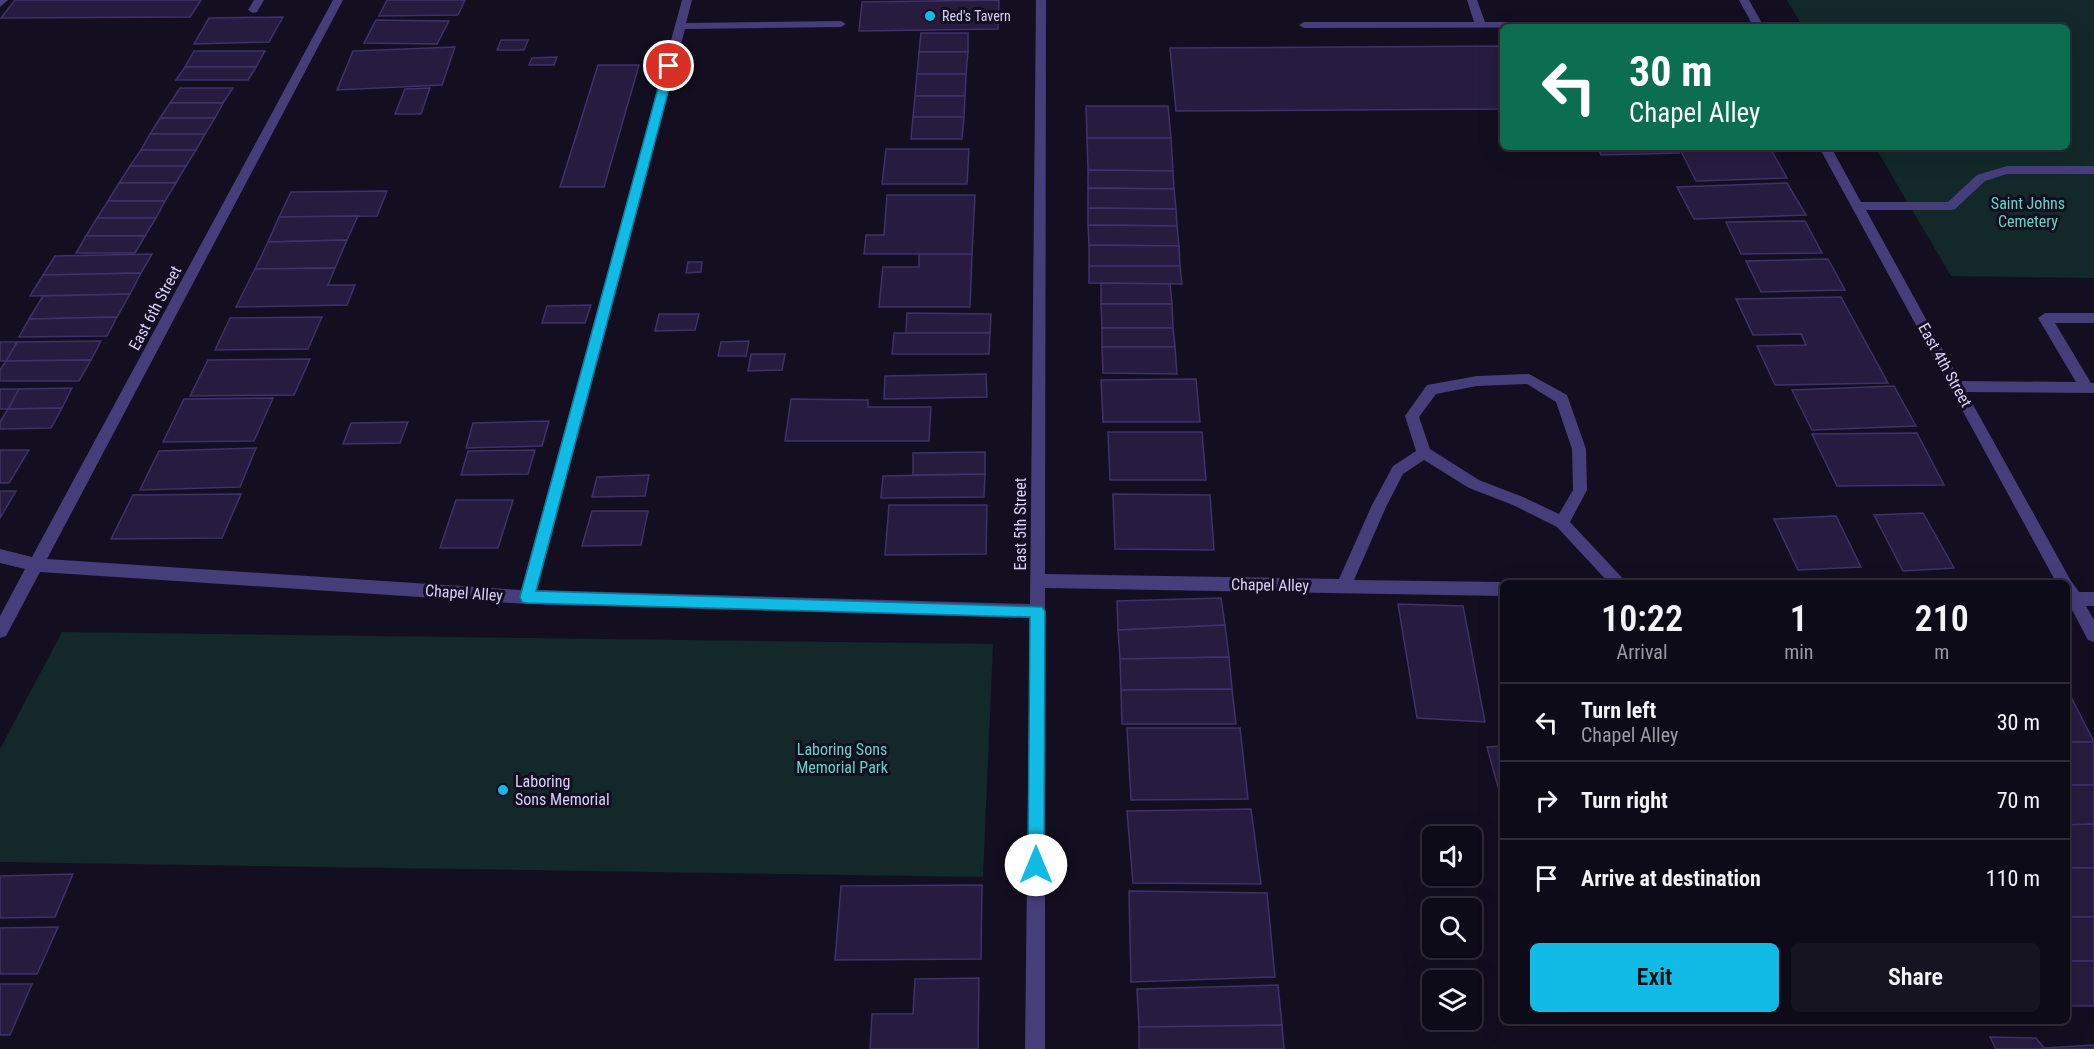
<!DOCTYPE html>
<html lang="en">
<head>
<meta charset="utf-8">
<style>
	:root { --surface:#0e0b18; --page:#171421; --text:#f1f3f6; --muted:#9b9ba2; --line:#2e2b37; --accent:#12bbe6 }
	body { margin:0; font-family:"Roboto Condensed",sans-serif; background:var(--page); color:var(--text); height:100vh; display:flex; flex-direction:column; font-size:22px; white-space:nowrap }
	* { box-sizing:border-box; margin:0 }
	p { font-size:20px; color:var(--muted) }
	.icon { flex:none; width:33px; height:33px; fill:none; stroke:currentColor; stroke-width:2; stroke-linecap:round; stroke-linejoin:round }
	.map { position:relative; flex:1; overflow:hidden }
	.panel { position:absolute; left:1500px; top:580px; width:570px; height:444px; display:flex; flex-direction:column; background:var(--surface); border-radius:9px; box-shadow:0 6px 24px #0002,0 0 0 2px var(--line) }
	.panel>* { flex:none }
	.guide { position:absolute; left:1500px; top:24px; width:570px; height:126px; border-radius:9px; box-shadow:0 6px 24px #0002,0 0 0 2px var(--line); background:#0b6e4f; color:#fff; overflow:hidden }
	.buttons { position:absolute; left:1422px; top:826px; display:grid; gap:12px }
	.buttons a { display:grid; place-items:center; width:60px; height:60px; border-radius:9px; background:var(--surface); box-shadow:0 6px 24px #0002,0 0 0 2px var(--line); font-size:30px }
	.pin { position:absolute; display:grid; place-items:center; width:51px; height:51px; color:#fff; margin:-26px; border:3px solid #fff; border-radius:50%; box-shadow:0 2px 6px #0007 }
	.me { position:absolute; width:66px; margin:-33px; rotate:0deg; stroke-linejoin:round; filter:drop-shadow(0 0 4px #0008) }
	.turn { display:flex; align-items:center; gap:21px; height:126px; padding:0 30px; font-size:27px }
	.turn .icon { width:78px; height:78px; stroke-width:2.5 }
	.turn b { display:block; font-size:42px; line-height:51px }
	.eta { display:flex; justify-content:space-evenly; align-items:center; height:102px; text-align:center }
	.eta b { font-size:36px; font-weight:600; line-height:42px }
	.action { display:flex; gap:12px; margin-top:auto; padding:12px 30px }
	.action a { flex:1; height:69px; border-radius:9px; background:var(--accent); color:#111; font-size:24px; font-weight:600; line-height:69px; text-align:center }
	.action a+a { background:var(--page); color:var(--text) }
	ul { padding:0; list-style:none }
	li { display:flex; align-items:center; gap:18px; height:78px; padding:0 30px; border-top:2px solid var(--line) }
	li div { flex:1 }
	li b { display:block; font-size:22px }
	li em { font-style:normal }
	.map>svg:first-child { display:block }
	.green { fill:#122829 }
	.building { fill:#271c3f; stroke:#413069; stroke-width:1.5 }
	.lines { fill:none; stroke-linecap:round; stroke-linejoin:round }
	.minor { fill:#463d7b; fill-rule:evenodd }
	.route { fill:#12bbe6; stroke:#0c7a96; stroke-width:1.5 }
	.poi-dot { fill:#12bbe6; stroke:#130f20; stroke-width:2 }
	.labels { text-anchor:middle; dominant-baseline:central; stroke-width:6; stroke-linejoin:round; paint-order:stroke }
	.far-poi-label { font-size:14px; fill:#dad1fb; stroke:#130f20; text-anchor:start }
	.park-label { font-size:16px; fill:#63d5c4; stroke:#130f20 }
	.street-label { font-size:16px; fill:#dad1fb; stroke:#130f20 }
	.poi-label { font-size:16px; fill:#dad1fb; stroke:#130f20; text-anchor:start }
</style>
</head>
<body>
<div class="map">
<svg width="2094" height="1049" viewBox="0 0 2094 1049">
	<rect width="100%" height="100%" fill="#130f20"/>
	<g class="green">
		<polygon points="1787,0 2094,0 2094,278 1951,276 1875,147 2067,147 2067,27 1803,27"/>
		<polygon points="62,632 993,644 983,877 0,862 0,749"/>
	</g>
	<g class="building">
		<polygon points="15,0 201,0 190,17 1,18"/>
		<polygon points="387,0 465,0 458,15 379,16"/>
		<polygon points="999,0 998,29 859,31 862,2"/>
		<polygon points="283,17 269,42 194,44 209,18"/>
		<polygon points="376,20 449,21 437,44 364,43"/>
		<polygon points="921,33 968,33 968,52 919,52"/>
		<polygon points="501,40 528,40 524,50 497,50"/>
		<polygon points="1503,46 1503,109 1176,111 1170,48"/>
		<polygon points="455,47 442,85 337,90 353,51"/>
		<polygon points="194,51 265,51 256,67 185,67"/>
		<polygon points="919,52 968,52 966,74 917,74"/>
		<polygon points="557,57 554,65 529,65 532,58"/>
		<polygon points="598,65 639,65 604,187 560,187"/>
		<polygon points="185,67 256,67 248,80 176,80"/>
		<polygon points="917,74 966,74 965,96 915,96"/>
		<polygon points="180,88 233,88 223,103 170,103"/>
		<polygon points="430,88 421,114 395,114 405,89"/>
		<polygon points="915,96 965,96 964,117 913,117"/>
		<polygon points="170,103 223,103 215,118 160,118"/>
		<polygon points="1086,106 1168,106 1171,138 1087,138"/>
		<polygon points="913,117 964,117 962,139 911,139"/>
		<polygon points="160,118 215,118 205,134 150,134"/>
		<polygon points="150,134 205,134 196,150 141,150"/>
		<polygon points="1087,138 1171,138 1173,171 1088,170"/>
		<polygon points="1598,147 1676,147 1679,153 1601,155"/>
		<polygon points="1770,148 1787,178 1696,181 1681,151"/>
		<polygon points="886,149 969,149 967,184 882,184"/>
		<polygon points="141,150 196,150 186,166 130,166"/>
		<polygon points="130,166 186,166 176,183 119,183"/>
		<polygon points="1088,170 1173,171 1174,189 1088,188"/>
		<polygon points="119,183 176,183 165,201 108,201"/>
		<polygon points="1787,183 1806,215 1694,219 1677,187"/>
		<polygon points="1088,188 1174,189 1176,209 1088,208"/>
		<polygon points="387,191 377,216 279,217 291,192"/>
		<polygon points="887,195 975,195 972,254 864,254 866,235 884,235"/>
		<polygon points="108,201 165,201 156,218 97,218"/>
		<polygon points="1088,208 1176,209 1177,226 1088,225"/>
		<polygon points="358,216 347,240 268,242 279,217"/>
		<polygon points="97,218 156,218 145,236 86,236"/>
		<polygon points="1805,221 1822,253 1741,254 1726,222"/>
		<polygon points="1088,225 1177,226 1179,246 1089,245"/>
		<polygon points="86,236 145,236 135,253 76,253"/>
		<polygon points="347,240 335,268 255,269 268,242"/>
		<polygon points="1089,245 1179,246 1180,266 1089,266"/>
		<polygon points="152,254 141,273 43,275 55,256"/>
		<polygon points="919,254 972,254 970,307 879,307 883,267 919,267"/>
		<polygon points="1828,259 1845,290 1761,292 1746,261"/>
		<polygon points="688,262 702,262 701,272 686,273"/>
		<polygon points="1089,266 1180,266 1182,284 1089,283"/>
		<polygon points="335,268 328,285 355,285 347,305 236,307 255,269"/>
		<polygon points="141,273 130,294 30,296 43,275"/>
		<polygon points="1101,283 1170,284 1172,304 1101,304"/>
		<polygon points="130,294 117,317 29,319 43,296"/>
		<polygon points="1841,297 1888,383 1775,385 1757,346 1806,345 1801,334 1753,335 1736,299"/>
		<polygon points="1101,304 1172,304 1173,328 1102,328"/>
		<polygon points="591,305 585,323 542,323 547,306"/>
		<polygon points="907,313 991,314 990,333 906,333"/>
		<polygon points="659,314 699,314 695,330 655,331"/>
		<polygon points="117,317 107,336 19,337 29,319"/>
		<polygon points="322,317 308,349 215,350 230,318"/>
		<polygon points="1102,328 1173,328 1175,347 1102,347"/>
		<polygon points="894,333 990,333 989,354 892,354"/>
		<polygon points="101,341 91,360 6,361 17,342"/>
		<polygon points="749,341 746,356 718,356 721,342"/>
		<polygon points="0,342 17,342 6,361 0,361"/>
		<polygon points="1102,347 1175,347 1177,374 1103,373"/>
		<polygon points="751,354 785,354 782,370 748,371"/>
		<polygon points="310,359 294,395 190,396 208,360"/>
		<polygon points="91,360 79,381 0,381 0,370 6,361"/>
		<polygon points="986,374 987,397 884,399 885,376"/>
		<polygon points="1196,379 1200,422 1103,422 1101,380"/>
		<polygon points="1894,386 1916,426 1812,430 1792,390"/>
		<polygon points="72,388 62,408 8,409 19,389"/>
		<polygon points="0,389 19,389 8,409 0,409"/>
		<polygon points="273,398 254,441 163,442 184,399"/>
		<polygon points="791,399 868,400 868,407 931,407 929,441 785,441"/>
		<polygon points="62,408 51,428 0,429 0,422 8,409"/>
		<polygon points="549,421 542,446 466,448 473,423"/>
		<polygon points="408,422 400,443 343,444 351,423"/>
		<polygon points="1108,432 1202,432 1206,480 1110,480"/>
		<polygon points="1917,433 1944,485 1837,486 1812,434"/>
		<polygon points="256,448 240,487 140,490 159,451"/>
		<polygon points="0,450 29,450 9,483 0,483"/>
		<polygon points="535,450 528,474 461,475 468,451"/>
		<polygon points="985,452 985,474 913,475 913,453"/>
		<polygon points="985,474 984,497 881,498 883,476"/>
		<polygon points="649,475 645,496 592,497 597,477"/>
		<polygon points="0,491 16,491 0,518"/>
		<polygon points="241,494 222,538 111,539 133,495"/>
		<polygon points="1113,494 1210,495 1214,550 1115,549"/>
		<polygon points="456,500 513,500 498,548 440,548"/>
		<polygon points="889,505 987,505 986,554 885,555"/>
		<polygon points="592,511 648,511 641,545 582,546"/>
		<polygon points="1923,513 1954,568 1903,571 1874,515"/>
		<polygon points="1836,516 1861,567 1798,570 1774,519"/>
		<polygon points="1221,598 1225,625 1118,630 1117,601"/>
		<polygon points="1398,604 1463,606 1485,722 1417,718"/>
		<polygon points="1225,625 1229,657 1120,659 1118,630"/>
		<polygon points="1229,657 1232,689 1121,690 1120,659"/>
		<polygon points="1232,689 1236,724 1122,724 1121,690"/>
		<polygon points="2067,695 2070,695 2094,742 2067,742"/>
		<polygon points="1127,728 1240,728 1248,799 1131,800"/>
		<rect x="2067" y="742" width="27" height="43"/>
		<polygon points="1503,746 1503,805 1487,747"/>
		<polygon points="2067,785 2094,785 2094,824 2067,825"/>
		<polygon points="1251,809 1261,884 1133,883 1127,811"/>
		<polygon points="2094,824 2094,868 2067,868 2067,825"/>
		<rect x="2067" y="868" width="27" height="49"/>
		<polygon points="73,874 55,917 0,918 0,876"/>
		<polygon points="982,885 981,959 835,960 841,886"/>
		<polygon points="1129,891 1267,893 1275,977 1131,982"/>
		<rect x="2067" y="917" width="27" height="44"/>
		<polygon points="58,927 37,974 0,974 0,928"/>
		<rect x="2067" y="961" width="27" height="45"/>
		<polygon points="979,978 978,1049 870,1049 872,1014 913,1014 915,979"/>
		<polygon points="0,984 32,984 10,1035 0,1035"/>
		<polygon points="1278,985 1282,1025 1139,1027 1137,989"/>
		<polygon points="1282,1025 1284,1049 1139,1049 1139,1027"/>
		<polygon points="1990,1037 2036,1038 2044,1048 2094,1045 2094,1049 1996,1049"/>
	</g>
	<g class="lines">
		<g class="minor">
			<polygon points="0,0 8,0 0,7"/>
			<polygon points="254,0 264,0 257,12 253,13 248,10"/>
			<path d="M333,0h10l-296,559 474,31 161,-590h10l-6,23 155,-2 5,3 -5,3 -156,2 -148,561 493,14 6,-604h10l-1,574 294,5 33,-74 21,-39 23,-15 -11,-35 22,-31 50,-9 52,-2 38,21 19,54 1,41 -17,32 58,62h-18l-53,-57 -44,-22 -44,-17 -45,-28 -21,14 -17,33 -32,73 149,2 4,2h-4v12l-458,-8v461h-20l5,-431 -503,-14 -487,-32 -34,64 -6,2v-22l25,-47 -25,-6v-14l32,8zM1527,384l29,18 16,47 1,41 -14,24 -36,-17 -44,-17 -49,-31 -11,-32 17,-23 41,-8z"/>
			<polygon points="1467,0 1477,0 1485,22 1751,22 1739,0 1749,0 1764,27 1304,28 1299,25 1304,22 1474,22"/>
			<polygon points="1819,147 1831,147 1861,202 1948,202 1977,175 2007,166 2094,166 2094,174 2007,174 1985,181 1955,209 1951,210 1866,210 1960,381 2076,382 2038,318 2045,313 2094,313 2094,323 2055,323 2091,383 2094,383 2094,393 1966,392 2071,581 2079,592 2094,592 2094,606 2086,606 2094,620 2094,642 2088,640 2070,606 2067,606 2067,584 2057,584"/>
		</g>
	</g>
	<polygon class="route" points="669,63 675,66 536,591 1042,607 1045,611 1044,865 1042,870 1036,873 1030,870 1028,865 1030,617 527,603 522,602 520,597 664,66"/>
	<g class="poi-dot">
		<circle cx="930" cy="16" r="6"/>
		<circle cx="503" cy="790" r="6"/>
	</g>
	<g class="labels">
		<g class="far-poi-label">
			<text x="942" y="16">Red's Tavern</text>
		</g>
		<g class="park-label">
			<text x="2028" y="203">Saint Johns<tspan x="2028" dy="18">Cemetery</tspan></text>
			<text x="842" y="749">Laboring Sons<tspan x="842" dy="18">Memorial Park</tspan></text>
		</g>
		<g class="street-label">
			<text transform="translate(155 308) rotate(-62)">East 6th Street</text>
			<text transform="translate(1945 365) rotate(61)">East 4th Street</text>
			<text transform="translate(1020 524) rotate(-90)">East 5th Street</text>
			<text transform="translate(1270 585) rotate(1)">Chapel Alley</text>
			<text transform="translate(464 593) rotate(4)">Chapel Alley</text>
		</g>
		<g class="poi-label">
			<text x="515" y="781">Laboring<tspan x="515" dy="18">Sons Memorial</tspan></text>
		</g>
	</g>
</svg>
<div class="buttons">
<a><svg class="icon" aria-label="sound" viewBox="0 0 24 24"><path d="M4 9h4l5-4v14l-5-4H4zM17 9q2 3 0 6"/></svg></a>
<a><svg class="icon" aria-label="search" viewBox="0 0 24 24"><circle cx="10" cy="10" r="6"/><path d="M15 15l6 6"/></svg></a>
<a><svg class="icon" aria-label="layers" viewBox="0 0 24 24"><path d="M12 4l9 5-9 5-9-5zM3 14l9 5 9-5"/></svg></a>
</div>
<div class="pin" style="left:669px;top:66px;background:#d93025"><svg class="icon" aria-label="arrive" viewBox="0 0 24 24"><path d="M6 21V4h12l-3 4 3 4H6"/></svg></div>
<svg class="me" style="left:1036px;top:865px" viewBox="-20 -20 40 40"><circle r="19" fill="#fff"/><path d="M0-13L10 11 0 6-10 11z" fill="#12bbe6"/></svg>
<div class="guide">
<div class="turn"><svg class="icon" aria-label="left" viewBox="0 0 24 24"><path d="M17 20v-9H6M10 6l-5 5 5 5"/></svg><div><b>30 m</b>Chapel Alley</div></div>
</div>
<section class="panel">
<div class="eta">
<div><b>10:22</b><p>Arrival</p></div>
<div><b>1</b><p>min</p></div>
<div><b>210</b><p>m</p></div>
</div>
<ul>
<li><svg class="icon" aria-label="left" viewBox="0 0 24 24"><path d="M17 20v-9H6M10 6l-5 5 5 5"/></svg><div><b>Turn left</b><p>Chapel Alley</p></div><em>30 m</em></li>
<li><svg class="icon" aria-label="right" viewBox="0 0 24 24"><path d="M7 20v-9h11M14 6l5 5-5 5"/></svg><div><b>Turn right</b></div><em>70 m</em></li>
<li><svg class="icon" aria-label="arrive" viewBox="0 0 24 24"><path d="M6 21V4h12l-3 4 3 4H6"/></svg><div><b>Arrive at destination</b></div><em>110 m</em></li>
</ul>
<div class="action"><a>Exit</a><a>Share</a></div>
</section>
</div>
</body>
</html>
